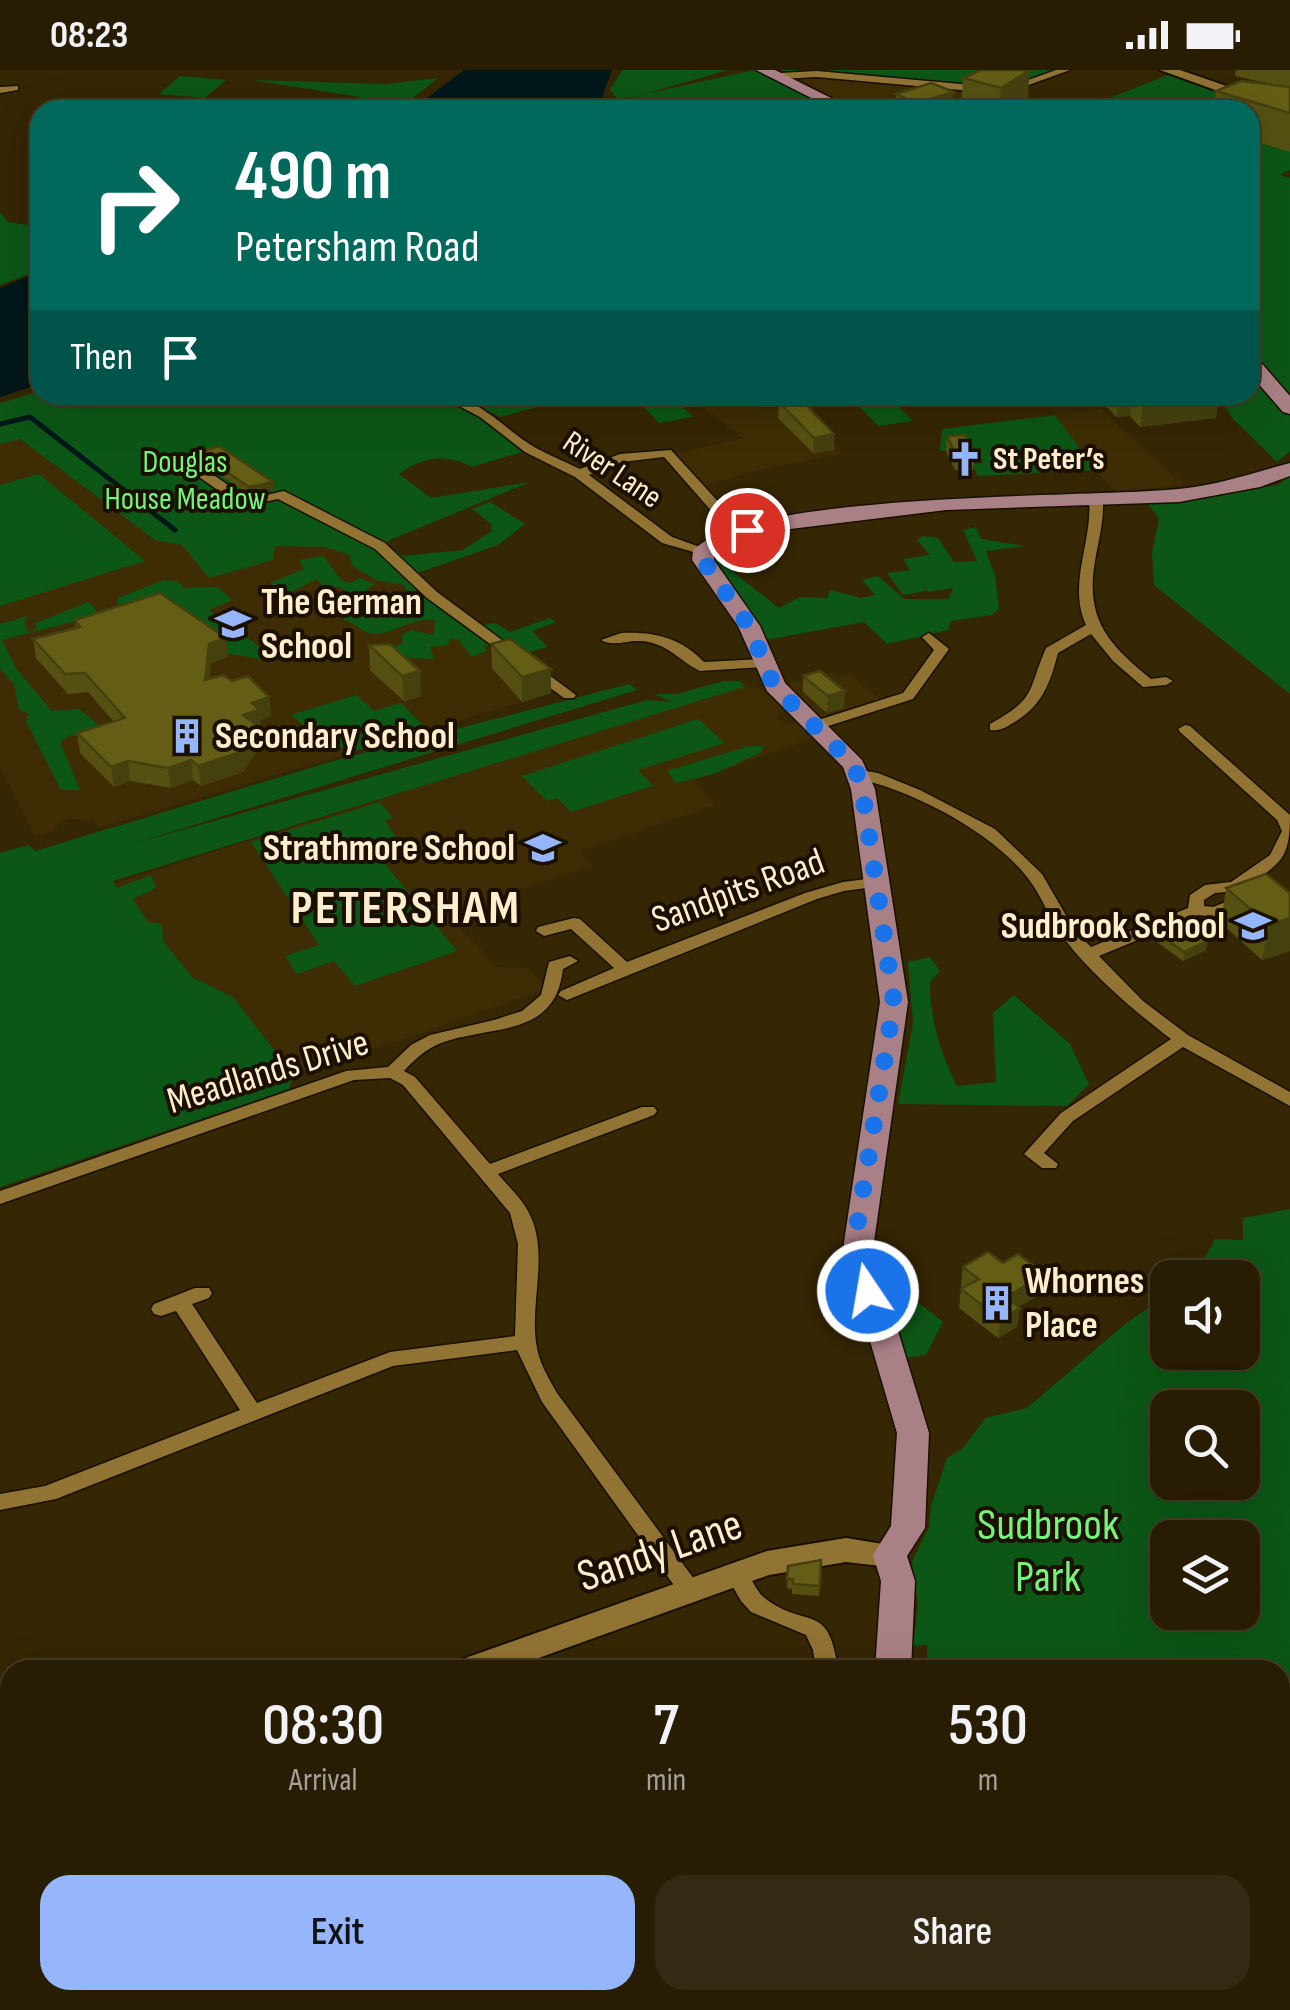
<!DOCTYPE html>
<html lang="en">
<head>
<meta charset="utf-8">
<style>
	:root { --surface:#281c03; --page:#342912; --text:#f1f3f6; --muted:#a5a19a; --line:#443a25; --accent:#95b6fd }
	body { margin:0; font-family:"Sofia Sans Condensed",sans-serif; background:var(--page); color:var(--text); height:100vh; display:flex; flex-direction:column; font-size:38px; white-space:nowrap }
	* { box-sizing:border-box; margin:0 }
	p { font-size:32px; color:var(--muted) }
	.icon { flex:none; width:55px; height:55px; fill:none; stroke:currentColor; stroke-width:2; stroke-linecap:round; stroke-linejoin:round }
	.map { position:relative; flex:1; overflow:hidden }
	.panel { position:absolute; left:0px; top:1590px; width:1290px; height:350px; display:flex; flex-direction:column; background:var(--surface); border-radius:30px 30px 0 0; box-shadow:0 10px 40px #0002,0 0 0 2px var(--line) }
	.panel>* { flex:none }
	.banner { position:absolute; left:30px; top:30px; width:1230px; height:305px; border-radius:30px; box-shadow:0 10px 40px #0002,0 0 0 2px var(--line); background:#00695c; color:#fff; overflow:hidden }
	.buttons { position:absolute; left:1150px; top:1190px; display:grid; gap:20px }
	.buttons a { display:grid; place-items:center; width:110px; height:110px; border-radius:20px; background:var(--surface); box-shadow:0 10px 40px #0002,0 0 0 2px var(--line); font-size:50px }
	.pin { position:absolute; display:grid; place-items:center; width:85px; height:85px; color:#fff; margin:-42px; border:5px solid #fff; border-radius:50%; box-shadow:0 2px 10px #0007 }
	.me { position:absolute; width:110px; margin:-55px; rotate:348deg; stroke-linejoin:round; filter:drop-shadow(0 0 8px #0008) }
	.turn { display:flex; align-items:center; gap:35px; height:210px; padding:0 40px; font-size:45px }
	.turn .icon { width:130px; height:130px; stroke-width:2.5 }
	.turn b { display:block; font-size:70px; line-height:85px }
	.then { display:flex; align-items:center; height:95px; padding:0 40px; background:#0003; gap:20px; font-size:38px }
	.eta { display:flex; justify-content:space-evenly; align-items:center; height:170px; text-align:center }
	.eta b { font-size:60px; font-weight:600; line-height:70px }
	.button { display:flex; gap:20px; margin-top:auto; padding:20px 40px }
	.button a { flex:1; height:115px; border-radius:30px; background:var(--accent); color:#111; font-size:40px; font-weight:600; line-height:115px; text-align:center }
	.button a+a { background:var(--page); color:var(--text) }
	.status { display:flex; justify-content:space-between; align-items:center; height:70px; padding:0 50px; background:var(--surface); direction:ltr }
	.status svg { height:28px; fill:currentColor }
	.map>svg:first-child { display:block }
	.built { fill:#3e2d04 }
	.green { fill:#0c5616; fill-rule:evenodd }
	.water { fill:#00171a }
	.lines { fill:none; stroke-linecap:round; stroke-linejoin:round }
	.stream { stroke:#00171a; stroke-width:5 }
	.street-casing { stroke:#191000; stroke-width:3 }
	.secondary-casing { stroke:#191000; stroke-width:4 }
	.primary-casing { stroke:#191000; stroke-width:3 }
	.street { fill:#917334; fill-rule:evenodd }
	.secondary { fill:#917334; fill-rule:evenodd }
	.primary { fill:#aa8087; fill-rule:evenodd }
	.wall { fill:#555012 }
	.shaded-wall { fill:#45410f }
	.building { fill:#635d15; stroke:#45410f; stroke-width:2.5 }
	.route { stroke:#1a73e8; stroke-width:18; stroke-dasharray:0 32.4 }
	.labels { text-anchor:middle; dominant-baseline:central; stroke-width:8; stroke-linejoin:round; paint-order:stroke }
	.far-poi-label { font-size:32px; font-weight:bold; fill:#feeece; stroke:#1b0f00; text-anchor:start }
	.far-park-label { font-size:32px; fill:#74f57a; stroke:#1b0f00 }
	.far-street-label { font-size:32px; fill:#feeece; stroke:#1b0f00 }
	.poi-label { font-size:38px; font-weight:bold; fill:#feeece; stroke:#1b0f00; text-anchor:start }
	.street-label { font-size:38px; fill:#feeece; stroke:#1b0f00 }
	.near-park-label { font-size:45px; fill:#74f57a; stroke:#1b0f00 }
	.near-street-label { font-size:45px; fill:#feeece; stroke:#1b0f00 }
	.district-label { font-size:48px; font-weight:bold; letter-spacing:2.5px; fill:#feeece; stroke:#1b0f00 }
</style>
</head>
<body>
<div class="status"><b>08:23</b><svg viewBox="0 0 49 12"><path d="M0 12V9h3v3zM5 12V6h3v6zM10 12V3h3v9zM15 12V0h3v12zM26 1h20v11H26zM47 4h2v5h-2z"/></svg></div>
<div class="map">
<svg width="1290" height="1940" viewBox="0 0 1290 1940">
	<rect width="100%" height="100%" fill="#352604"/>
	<g class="built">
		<polygon points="801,5 1007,24 1047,40 856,40 793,6"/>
		<polygon points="742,327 768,341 809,331 841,384 766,398 705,416 675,384 743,368 704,338"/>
		<polygon points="1101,339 1168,401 1184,414 1118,423 1090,395 1055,345"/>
		<polygon points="19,368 168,470 381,479 552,623 98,758 93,751 71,749 62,751 51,762 35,765 0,697 0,374"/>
		<polygon points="833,602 840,607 850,604 880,629 819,648 783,615"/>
		<polygon points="743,614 758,618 786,639 776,648 785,654 800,653 813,668 695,710 715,735 579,782 592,796 446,844 497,897 527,898 548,918 416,965 293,1004 233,927 180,914 113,814"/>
	</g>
	<g class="green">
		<polygon points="622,0 729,0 640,25 754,0 839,40 613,40 636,27 617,28 610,20"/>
		<polygon points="773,0 1057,0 1012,16 995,16"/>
		<polygon points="1168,5 1261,37 1080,40"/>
		<polygon points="180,6 226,10 205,28 159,24"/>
		<polygon points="438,8 398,40 363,40 369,37 359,27 253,10 387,14"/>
		<polygon points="1250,70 1290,82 1290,100 1280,105 1290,108 1290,381 1277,392 1232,348 1218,325 1250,325"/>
		<polygon points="0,142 8,152 40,157 40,200 0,215"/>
		<path d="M40,321v4h395l48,25 39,32 -50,15c-26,-14 -50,-10 -73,7l32,24 99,-16 -140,58 -9,9h12l10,7 60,-6 29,-19 -1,-7 -19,-15 18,-7 35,22 -27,21 -89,31 62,52 24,-5 15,9 40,-14 6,4 -24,9 16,16 -19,5 -46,-7 4,6 -15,6 -14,-18h-8l-2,6 -18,2 4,12 -43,-2 -5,-7 17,-7 -2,-8 10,-5 22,5 3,-14c-25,-7 -47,20 -70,11 -8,-4 -12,-9 -22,-12l-1,-12 7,-12 -9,-9h-18l-6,-8 -28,14 -13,-2 -6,-8 34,-14 -5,-9 24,-4 19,25 9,2 9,-5 15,6 -13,9 15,10 31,-8 -4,-10 -28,-5 -25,-15 -1,-10 -25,-8 -50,-1 -2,14 -64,18 -27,-33 -27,-5 -135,-101 -20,5v-41z"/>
		<polygon points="446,325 581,325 501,347 491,342 493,347"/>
		<polygon points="632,325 671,325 693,347 659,353"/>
		<polygon points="887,325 913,351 878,356 851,328"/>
		<polygon points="1055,345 1096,400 978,406 972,394 983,393 980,385 969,386 965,379 940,381 942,359"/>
		<polygon points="39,404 145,491 0,536 0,415"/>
		<polygon points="1290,406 1290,624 1154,515 1152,482 1159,449 1148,434 1278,415"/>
		<polygon points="976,457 981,469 1025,476 986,481 995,505 999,539 992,545 951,551 948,560 887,574 864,552 765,570 711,486 717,481 724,495 779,538 800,527 827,528 830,520 861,528 875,525 862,510 878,506 904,529 948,529 953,518 928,522 923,515 926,521 903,525 887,503 910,500 903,489 930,485 917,470 923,466 938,468 954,492 977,491 963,460"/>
		<path d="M164,510l13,1 7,7 33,-1 15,13 -23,10 51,37 21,2 7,9c-21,5 -38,-2 -59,-4l-62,-54 -50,4 1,-6z"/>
		<polygon points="89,532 100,545 2,570 17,600 52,641 79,639 107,662 90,669 71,665 60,672 80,720 61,720 26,651 29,644 19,639 14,614 0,599 0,554 28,546 24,553 28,562 37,559 35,553"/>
		<polygon points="724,611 740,611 744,617 113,811 117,818 151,805 156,818 133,829 148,852 162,854 163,871 193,908 233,927 293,1004 289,1019 0,1117 0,783 29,775 35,781 340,689 629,614 637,620 135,773 647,630 673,632 654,624 677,624"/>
		<path d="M356,625l18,16 27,-8 26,27c-69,21 -78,36 -136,-15z"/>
		<polygon points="698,649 725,673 638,700 653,716 571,742 557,728 547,731 522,706"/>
		<polygon points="749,676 763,676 762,682 714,704 676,713 667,701"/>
		<polygon points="380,732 393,748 385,751 396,767 374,781 457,881 355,916 334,891 297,904 285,886 319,875 251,772"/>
		<path d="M930,887l10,14 -10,11c0,38 10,70 27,104l39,-4 -3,-69 21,-18 56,49 19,40 -22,22 -169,-2 15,-81 -5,-61z"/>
		<path d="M1290,1139v801h-396l1,-10h385v-330h-359l6,-2v-23l-14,1 5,-41 -6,-44 17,-34 2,-21 16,-48 15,-9 24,-31 41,-10 98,-84 42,-29 1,57h74v-74l-48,-1 21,-38 28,1v-22zM1168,1338h74v74h-74zM1168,1468h74v74h-74z"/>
		<polygon points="886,1171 897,1189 900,1218 943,1252 926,1285 906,1288 882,1180"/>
	</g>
	<g class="water">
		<polygon points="464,0 612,0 602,27 615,29 596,40 411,40"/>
		<polygon points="40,201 40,314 0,327 0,218"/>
	</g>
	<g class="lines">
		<polyline class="stream" points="0,354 30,347 175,460"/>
		<defs>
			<g id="street">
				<polygon points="1056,0 1070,0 1012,21 1004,19"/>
				<polygon points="817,1 983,16 988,19 983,22 817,7 780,9 775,6 780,3"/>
				<polygon points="18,16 18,20 0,23 0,17"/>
				<path d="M438,325c41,0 65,34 98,53 15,8 30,14 44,21l40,-15 51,-4 53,58v6h-10l-50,-57 -42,5 -33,13 83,62 39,14 -7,4 -42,-12 -87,-66 -50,-25 -45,-35z"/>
				<polygon points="197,387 203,391 203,398 249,429 284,421 385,473 437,522 576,625 574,628 564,628 427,528 375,479 278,429 242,437 192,402 191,391"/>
				<path d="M1096,425l7,4v8c0,18 -5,36 -8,54 -10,58 13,83 56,118l15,-2 7,4 -7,4 -23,2 -30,-26 -22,-27 -33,19c-8,31 -16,53 -45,70 -8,5 -13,8 -23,7v-6c47,-26 37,-32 56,-76l40,-23c-19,-42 7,-83 3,-126z"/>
				<path d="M621,563c32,-2 61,5 83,29l59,-3 7,4 -7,4 -63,4c-21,-10 -32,-28 -59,-30 -14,-1 -29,6 -40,-1z"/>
				<polygon points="929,563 949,579 913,629 822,658 812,658 812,652 903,623 934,580 922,567"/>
				<path d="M1185,655l5,1 100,89c0,48 -11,48 -47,74l-3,19 -26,9 -16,-2 -99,41 44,45 45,34 102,57v14l-107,-59 -110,74 -29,32 14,11 -2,4h-14l-18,-14 37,-41 110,-74c-37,-28 -85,-69 -110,-105 -12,-16 -19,-37 -31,-53 -35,-48 -118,-91 -175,-103l-3,-3 8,-5 18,3 42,17 75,39 47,45 33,57 16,16 97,-39 2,-13 15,-10 26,-3 39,-27 12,-24 -5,-11 -97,-88 -2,-3zM1227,822l-1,10 -13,5 -9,-1v-6l11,-7z"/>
				<polygon points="875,808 881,810 883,813 881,816 844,821 817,829 567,930 558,925 561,921 614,898 571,859 544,866 536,861 538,857 574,848 580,849 627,892 805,823 843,812"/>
				<path d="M570,886l8,5 -15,8c-8,70 -71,55 -122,74 -15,6 -26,16 -37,28l11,6 75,87 152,-57h12l3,4 -3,4 -156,59c10,12 23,24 30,37 22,40 2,89 8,131 2,19 12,35 21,51l140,190 3,6 -3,6 -8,3 -8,-3 -139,-193 -25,-52 -124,16 -337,133 -56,11v-16l45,-8 195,-76 -64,-99 -15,5 -7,-2 -3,-5 3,-5 41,-16h14l3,5 -3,5 -17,6 65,99 133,-51 125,-16 3,-92 -8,-31 -107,-128 -13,-7 -36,2 -354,124v-13l346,-120 42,-4 23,-22 19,-10 64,-15 28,-9 19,-16 8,-33z"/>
				<path d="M736,1495c15,4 17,25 30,34 41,31 63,1 72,71h-22l-3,-20 -7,-15 -55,-23 -10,-11 -16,-28 3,-6z"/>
				<polygon points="343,1930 369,1930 368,1940 342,1940"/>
				<rect x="781" y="1930" width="26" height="10"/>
			</g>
			<g id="secondary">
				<polygon points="1160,0 1180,0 1290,38 1290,47"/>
				<polygon points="846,1468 901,1477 906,1485 901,1493 890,1497 846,1492 769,1505 505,1600 452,1600 457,1591 767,1481"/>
				<polygon points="10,1734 10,1762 0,1765 0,1737"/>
			</g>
			<g id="primary">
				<polygon points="756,0 775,0 855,40 835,40"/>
				<polygon points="1250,286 1257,288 1290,326 1290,344 1283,342 1250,304"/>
				<path d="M1290,393v13l-30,11 -81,15 -233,8 -172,21 -37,9 -23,13v7l46,66 25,57 77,77 13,29 33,213 -35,247 56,184 -4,95 -18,28 8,25 -4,89h-36l6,-89 -8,-26 18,-29 6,-93 -54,-184 37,-247 -29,-213 -8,-22 -76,-76 -29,-65 -46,-66 1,-9c51,-60 397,-53 486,-62 40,-4 73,-16 111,-26z"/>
				<polygon points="849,1930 889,1930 888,1940 848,1940"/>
			</g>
		</defs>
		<use href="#street" class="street-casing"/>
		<use href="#secondary" class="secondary-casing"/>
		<use href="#primary" class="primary-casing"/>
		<use href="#street" class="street"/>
		<use href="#secondary" class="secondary"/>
		<use href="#primary" class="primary"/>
	</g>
	<g class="wall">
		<polygon points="981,0 1027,37 1022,40 961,40 963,8"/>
		<polygon points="1236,0 1290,0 1290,82 1250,70 1250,40 1214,40 1216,21 1277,15 1235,6"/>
		<polygon points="896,24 952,40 895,40"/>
		<polygon points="1096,325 1216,325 1218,327 1216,348 1140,357 1130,346 1116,347"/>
		<polygon points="779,332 834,380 813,383 778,348"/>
		<polygon points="947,366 975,384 973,400 955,400 946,381"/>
		<polygon points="204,381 273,420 250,425 207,396"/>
		<polygon points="75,550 226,568 228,587 211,593 209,609 232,611 269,627 271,646 260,650 261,660 259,660 260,676 243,702 201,716 193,710 171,718 130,711 114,717 80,683 77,663 114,652 88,622 68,624 36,588 33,569 76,558"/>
		<polygon points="390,574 421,626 404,631 370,600 369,575"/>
		<polygon points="491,574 551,623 522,632 492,598"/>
		<polygon points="803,606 844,638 827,643 803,622"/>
		<polygon points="1226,818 1290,823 1290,881 1262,890 1221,853"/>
		<polygon points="1158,863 1206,880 1183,891 1157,872"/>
		<polygon points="1003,1193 1045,1204 1042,1223 1018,1237 1020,1238 1017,1257 998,1268 959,1238 961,1219 964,1218 961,1216 963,1197"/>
		<polygon points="788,1496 820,1516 819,1526 792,1524 792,1519 787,1518"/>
	</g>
	<g class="shaded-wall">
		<polygon points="1030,0 1027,37 1022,40 999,40 1001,18"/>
		<polygon points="954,22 952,40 916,40 916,33"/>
		<polygon points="1133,325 1130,346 1116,347 1119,326"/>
		<polygon points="1218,327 1216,348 1140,357 1143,336"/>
		<polygon points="834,364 834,380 813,383 814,368"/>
		<polygon points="273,412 273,420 250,425 249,417"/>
		<polygon points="226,568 228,587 211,593 207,630 205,610 209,574"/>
		<polygon points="551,599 551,623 522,632 522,607"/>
		<polygon points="420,601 421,626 404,631 402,606"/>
		<polygon points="845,621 844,638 827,643 828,626"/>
		<polygon points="269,627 271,646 260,650 261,660 259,660 260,676 243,702 201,716 198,696 252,633"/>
		<polygon points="191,690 193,710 171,718 168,698"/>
		<polygon points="128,691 130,711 114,717 111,697"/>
		<polygon points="1290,848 1290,881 1262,890 1269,855"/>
		<polygon points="1208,871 1206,880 1183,891 1184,882"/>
		<polygon points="1045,1204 1042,1223 1003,1246 1006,1227"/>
		<polygon points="1020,1238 1017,1257 998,1268 1000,1249"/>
	</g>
	<g class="building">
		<polygon points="981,0 1030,0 1001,18 963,8"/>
		<polygon points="1241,11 1290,17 1290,43 1216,21"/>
		<polygon points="931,13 954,22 916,33 896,24"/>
		<polygon points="1133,325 1216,325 1218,327 1143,336"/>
		<polygon points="800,329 834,364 814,368 779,332"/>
		<polygon points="965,365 975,384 956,385 947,366"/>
		<polygon points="219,376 273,412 249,417 206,388 204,381"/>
		<polygon points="160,523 226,568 209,574 205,610 223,605 232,611 248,606 269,627 252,633 259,640 243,645 258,656 241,682 198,696 191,690 168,698 128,691 111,697 77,663 125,648 85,603 65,604 33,569 80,557 75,550"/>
		<polygon points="510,569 551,599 522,607 491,574"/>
		<polygon points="390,574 420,601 402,606 369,575"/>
		<polygon points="820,601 845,621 828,626 803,606"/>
		<polygon points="1266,804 1290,823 1290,848 1269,855 1226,818"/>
		<polygon points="1181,853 1208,871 1184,882 1158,863"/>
		<polygon points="988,1182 1003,1193 1018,1184 1045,1204 1006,1227 1020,1238 1000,1249 961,1219 979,1209 963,1197"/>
		<polygon points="821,1490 820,1516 793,1514 793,1509 787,1509 788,1496"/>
	</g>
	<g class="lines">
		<polyline class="route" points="747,460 708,476 703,490 749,556 774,616 854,695 862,719 894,932 858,1151 860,1190 868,1221"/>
	</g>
	<defs>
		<symbol id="church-bare" viewBox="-9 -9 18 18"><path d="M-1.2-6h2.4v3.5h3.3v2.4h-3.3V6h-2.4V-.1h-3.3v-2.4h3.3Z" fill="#95b6fd" stroke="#1b0f00" stroke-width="2.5" paint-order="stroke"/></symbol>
		<symbol id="school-bare" viewBox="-9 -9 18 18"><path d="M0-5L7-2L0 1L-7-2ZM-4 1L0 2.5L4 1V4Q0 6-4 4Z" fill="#95b6fd" stroke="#1b0f00" stroke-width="2.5" paint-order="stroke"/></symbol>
		<symbol id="building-bare" viewBox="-9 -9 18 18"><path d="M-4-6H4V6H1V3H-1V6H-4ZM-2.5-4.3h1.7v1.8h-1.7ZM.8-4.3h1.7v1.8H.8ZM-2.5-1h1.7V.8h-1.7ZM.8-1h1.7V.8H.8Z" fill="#95b6fd" stroke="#1b0f00" stroke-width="2.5" paint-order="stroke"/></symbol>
	</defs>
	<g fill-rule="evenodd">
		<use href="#church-bare" x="940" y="364" width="50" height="50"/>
		<use href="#school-bare" x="208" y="529" width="50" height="50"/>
		<use href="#building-bare" x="162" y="641" width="50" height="50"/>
		<use href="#school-bare" x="518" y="753" width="50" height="50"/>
		<use href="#school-bare" x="1228" y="831" width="50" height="50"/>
		<use href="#building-bare" x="972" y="1208" width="50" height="50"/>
	</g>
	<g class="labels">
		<g class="far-poi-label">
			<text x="993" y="389">St Peter’s</text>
		</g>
		<g class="far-park-label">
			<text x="185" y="392">Douglas<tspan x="185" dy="37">House Meadow</tspan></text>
		</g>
		<g class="far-street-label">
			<text transform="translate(612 400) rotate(34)">River Lane</text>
		</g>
		<g class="poi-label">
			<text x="261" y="532">The German<tspan x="261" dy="44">School</tspan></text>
			<text x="215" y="666">Secondary School</text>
			<text x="515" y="778" text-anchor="end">Strathmore School</text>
			<text x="1225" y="856" text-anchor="end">Sudbrook School</text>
			<text x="1025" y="1211">Whornes<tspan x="1025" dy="44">Place</tspan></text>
		</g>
		<g class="street-label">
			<text transform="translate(738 821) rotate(-20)">Sandpits Road</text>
			<text transform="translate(268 1002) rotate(-17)">Meadlands Drive</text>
		</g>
		<g class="near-park-label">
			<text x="1048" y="1455">Sudbrook<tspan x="1048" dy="52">Park</tspan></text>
		</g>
		<g class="near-street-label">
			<text transform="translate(660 1481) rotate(-19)">Sandy Lane</text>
		</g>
		<g class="district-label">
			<text x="406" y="838">PETERSHAM</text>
		</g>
	</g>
</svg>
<div class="buttons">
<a><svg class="icon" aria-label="sound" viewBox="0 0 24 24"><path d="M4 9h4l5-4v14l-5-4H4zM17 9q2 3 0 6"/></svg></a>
<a><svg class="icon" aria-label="search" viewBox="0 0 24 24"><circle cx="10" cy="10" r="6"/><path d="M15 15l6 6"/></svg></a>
<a><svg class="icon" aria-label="layers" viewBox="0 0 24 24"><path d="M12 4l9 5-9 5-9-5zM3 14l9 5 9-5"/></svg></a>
</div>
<div class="pin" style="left:747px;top:460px;background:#d93025"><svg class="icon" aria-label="arrive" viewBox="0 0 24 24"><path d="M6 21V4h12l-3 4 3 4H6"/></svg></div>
<svg class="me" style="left:868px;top:1221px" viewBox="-20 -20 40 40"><circle r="17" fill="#1a73e8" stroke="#fff" stroke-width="3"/><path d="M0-11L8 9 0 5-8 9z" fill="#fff"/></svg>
<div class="banner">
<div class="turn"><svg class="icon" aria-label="right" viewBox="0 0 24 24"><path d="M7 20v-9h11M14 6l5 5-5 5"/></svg><div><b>490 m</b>Petersham Road</div></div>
<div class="then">Then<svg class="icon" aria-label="arrive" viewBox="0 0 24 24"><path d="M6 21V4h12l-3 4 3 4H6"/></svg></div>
</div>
<section class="panel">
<div class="eta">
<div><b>08:30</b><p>Arrival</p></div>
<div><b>7</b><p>min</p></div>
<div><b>530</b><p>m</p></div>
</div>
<div class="button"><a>Exit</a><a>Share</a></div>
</section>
</div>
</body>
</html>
